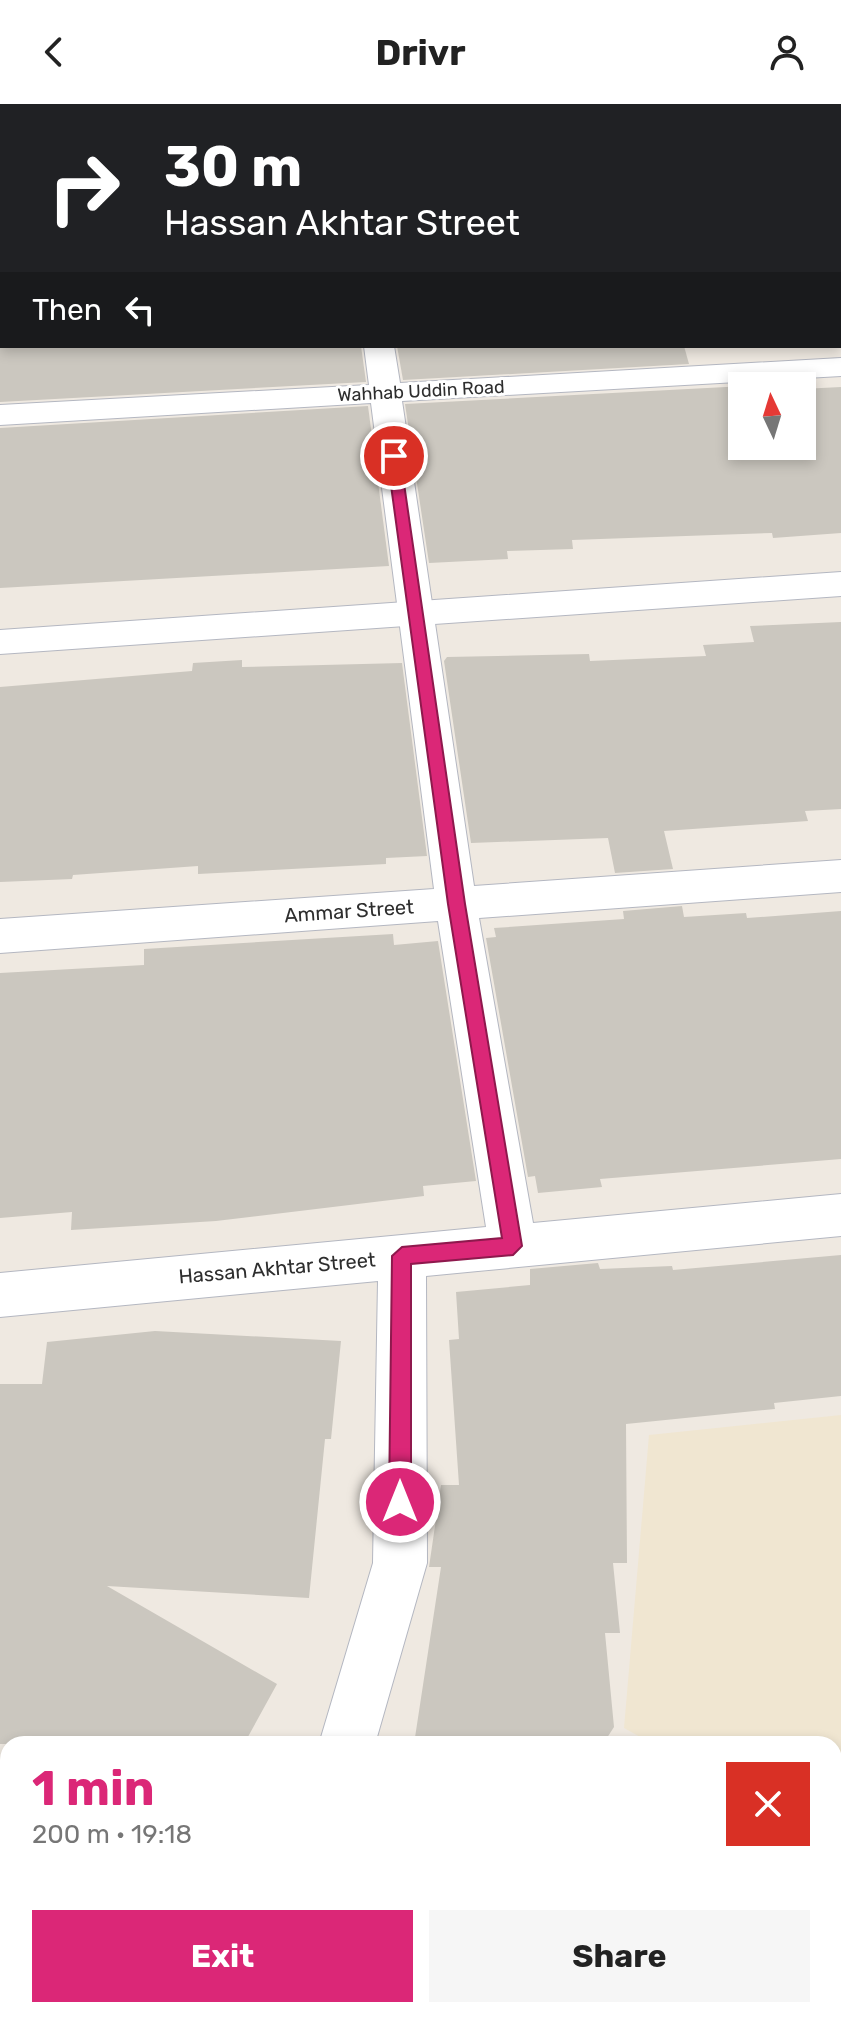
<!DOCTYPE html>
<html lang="en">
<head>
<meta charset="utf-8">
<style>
	:root { --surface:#fff; --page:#f6f6f6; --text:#222; --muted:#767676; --accent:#db2777 }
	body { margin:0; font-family:Rubik,sans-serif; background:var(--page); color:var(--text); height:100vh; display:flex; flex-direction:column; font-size:30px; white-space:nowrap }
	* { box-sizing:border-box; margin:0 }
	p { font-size:26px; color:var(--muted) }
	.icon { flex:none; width:44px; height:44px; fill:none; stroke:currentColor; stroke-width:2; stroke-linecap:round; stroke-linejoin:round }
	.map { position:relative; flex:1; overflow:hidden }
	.details { position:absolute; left:0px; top:1632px; width:842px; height:282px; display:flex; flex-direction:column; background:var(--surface); border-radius:24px 24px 0 0; box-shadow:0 4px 12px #0003 }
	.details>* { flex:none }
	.banner { position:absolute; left:0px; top:0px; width:842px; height:244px; box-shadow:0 4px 12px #0003; background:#202124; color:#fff; overflow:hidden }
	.needle { width:52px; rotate:356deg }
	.buttons { position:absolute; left:728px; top:268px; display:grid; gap:16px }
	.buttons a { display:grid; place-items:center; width:88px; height:88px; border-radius:0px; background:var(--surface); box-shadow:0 4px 12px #0003; font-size:40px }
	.pin { position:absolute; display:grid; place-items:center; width:68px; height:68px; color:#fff; margin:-34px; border:4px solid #fff; border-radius:50%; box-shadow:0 2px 8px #0007 }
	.me { position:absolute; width:88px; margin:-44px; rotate:0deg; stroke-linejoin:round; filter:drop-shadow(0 0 6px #0008) }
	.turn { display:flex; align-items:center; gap:28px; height:168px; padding:0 32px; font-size:36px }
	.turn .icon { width:104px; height:104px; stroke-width:2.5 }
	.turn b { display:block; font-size:56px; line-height:68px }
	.then { display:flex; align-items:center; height:76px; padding:0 32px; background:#0003; gap:16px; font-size:30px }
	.round { display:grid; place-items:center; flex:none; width:84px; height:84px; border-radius:0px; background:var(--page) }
	.overview { display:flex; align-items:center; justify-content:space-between; height:136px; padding:0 32px }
	h1 { font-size:48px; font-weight:700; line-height:60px; color:var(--accent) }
	.primary-button { display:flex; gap:16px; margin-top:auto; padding:16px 32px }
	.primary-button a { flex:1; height:92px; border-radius:0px; background:var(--accent); color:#fff; font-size:32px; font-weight:700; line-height:92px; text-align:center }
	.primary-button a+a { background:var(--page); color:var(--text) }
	header { display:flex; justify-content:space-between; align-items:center; height:104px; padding:0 32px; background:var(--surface); font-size:36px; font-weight:700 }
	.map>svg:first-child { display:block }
	.education { fill:#f0e6d1 }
	.building { fill:#cbc7bf }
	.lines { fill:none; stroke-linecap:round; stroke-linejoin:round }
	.street-casing { stroke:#b4b7c1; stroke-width:2 }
	.secondary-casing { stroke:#b4b7c1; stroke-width:2 }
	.street { fill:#fff; fill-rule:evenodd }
	.secondary { fill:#fff; fill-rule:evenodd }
	.route { fill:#db2777; stroke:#8e194d; stroke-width:2 }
	.labels { text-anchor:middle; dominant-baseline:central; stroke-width:6; stroke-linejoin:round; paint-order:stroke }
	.far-street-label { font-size:18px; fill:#2e2e2e; stroke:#fff }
	.street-label { font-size:20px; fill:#2e2e2e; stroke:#fff }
</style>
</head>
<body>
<header><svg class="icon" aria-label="back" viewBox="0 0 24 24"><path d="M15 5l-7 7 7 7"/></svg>Drivr<svg class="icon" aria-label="person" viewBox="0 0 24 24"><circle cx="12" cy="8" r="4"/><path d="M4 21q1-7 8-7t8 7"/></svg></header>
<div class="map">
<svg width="841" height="1913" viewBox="0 0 841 1913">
	<rect width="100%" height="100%" fill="#efe9e1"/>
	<g class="education">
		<polygon points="384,0 743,0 381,2"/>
		<polygon points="841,1311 841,1745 834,1741 834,1640 653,1640 624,1624 649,1331"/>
	</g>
	<g class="building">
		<polygon points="0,242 361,242 366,278 0,298"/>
		<polygon points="397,242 684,242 689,260 403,276"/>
		<polygon points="765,281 742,282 742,342 802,342 802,285 841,283 841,429 773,434 772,429 572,436 573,445 507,447 508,455 429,459 405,300"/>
		<polygon points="368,302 389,462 0,484 0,324"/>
		<polygon points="841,518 841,705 805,707 808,717 664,727 673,765 615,769 608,734 471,739 444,557 447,553 589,550 590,557 706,552 703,541 754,538 750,522"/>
		<polygon points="242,556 242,563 402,559 427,752 386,754 386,760 198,770 198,762 73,771 72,775 0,778 0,583 192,567 193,559"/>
		<polygon points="682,802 684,813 746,809 747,814 841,807 841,1055 600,1075 602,1083 538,1089 535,1072 528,1073 486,834 496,833 494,824 624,815 623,807"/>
		<polygon points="393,830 394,841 438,837 476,1077 423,1082 424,1092 216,1117 71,1126 72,1108 0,1114 0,869 144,861 144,845"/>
		<polygon points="841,1151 841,1292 774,1299 775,1305 626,1320 627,1459 613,1459 620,1529 605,1529 614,1623 603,1640 414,1640 441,1463 429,1463 441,1381 459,1381 449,1236 459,1235 456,1188 530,1181 530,1165 598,1159 600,1165 672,1162 673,1166"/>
		<polygon points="155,1227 341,1237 331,1335 325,1335 309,1494 107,1482 277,1580 244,1640 0,1640 0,1280 42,1280 47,1238"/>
	</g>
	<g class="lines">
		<defs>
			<g id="street">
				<polygon points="244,0 270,0 271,2 245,2"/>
				<polygon points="759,0 785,0 758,2"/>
				<rect x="0" y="63" width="2" height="17"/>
				<rect x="840" y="96" width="1" height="16"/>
				<rect x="0" y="139" width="2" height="18"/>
				<rect x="840" y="218" width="1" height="21"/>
				<polygon points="364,242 394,242 400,279 841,254 841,272 402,297 474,782 841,756 841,788 479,814 533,1119 841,1090 841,1132 426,1172 427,1459 375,1640 319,1640 373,1459 378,1177 0,1213 0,1169 486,1123 438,817 0,849 0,815 434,785 371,299 0,321 0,301 369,281"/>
				<polygon points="184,1906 247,1906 244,1913 181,1913"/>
				<polygon points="418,1906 486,1906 489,1913 421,1913"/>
			</g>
			<polygon id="secondary" points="841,468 841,492 0,550 0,526"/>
		</defs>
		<use href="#street" class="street-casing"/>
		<use href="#secondary" class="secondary-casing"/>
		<use href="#street" class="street"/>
		<use href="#secondary" class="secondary"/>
	</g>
	<polygon class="route" points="394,348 400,352 465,800 522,1142 513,1151 411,1160 411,1398 408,1405 400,1409 392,1405 389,1398 392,1152 402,1143 502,1134 448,800 387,352"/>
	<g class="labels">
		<g class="far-street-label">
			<text transform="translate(421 287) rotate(-3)">Wahhab Uddin Road</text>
		</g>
		<g class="street-label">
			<text transform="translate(349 807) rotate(-4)">Ammar Street</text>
			<text transform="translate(277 1164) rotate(-5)">Hassan Akhtar Street</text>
		</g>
	</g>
</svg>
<div class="buttons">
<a><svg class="needle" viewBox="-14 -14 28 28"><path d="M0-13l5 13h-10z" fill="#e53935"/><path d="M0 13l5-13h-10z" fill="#767676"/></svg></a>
</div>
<div class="pin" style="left:394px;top:352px;background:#d93025"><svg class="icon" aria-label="arrive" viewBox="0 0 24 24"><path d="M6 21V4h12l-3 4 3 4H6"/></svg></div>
<svg class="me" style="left:400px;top:1398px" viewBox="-20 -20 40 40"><circle r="17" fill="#db2777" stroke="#fff" stroke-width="3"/><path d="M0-11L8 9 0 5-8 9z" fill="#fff"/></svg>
<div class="banner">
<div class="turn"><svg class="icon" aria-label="right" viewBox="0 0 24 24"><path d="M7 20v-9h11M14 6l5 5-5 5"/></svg><div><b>30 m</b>Hassan Akhtar Street</div></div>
<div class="then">Then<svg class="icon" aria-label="left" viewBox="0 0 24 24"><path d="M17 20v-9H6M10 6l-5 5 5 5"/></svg></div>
</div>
<section class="details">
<div class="overview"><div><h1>1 min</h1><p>200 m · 19:18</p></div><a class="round" style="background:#d93025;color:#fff"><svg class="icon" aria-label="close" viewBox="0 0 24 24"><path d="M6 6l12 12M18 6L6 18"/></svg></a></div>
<div class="primary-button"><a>Exit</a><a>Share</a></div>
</section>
</div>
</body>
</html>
